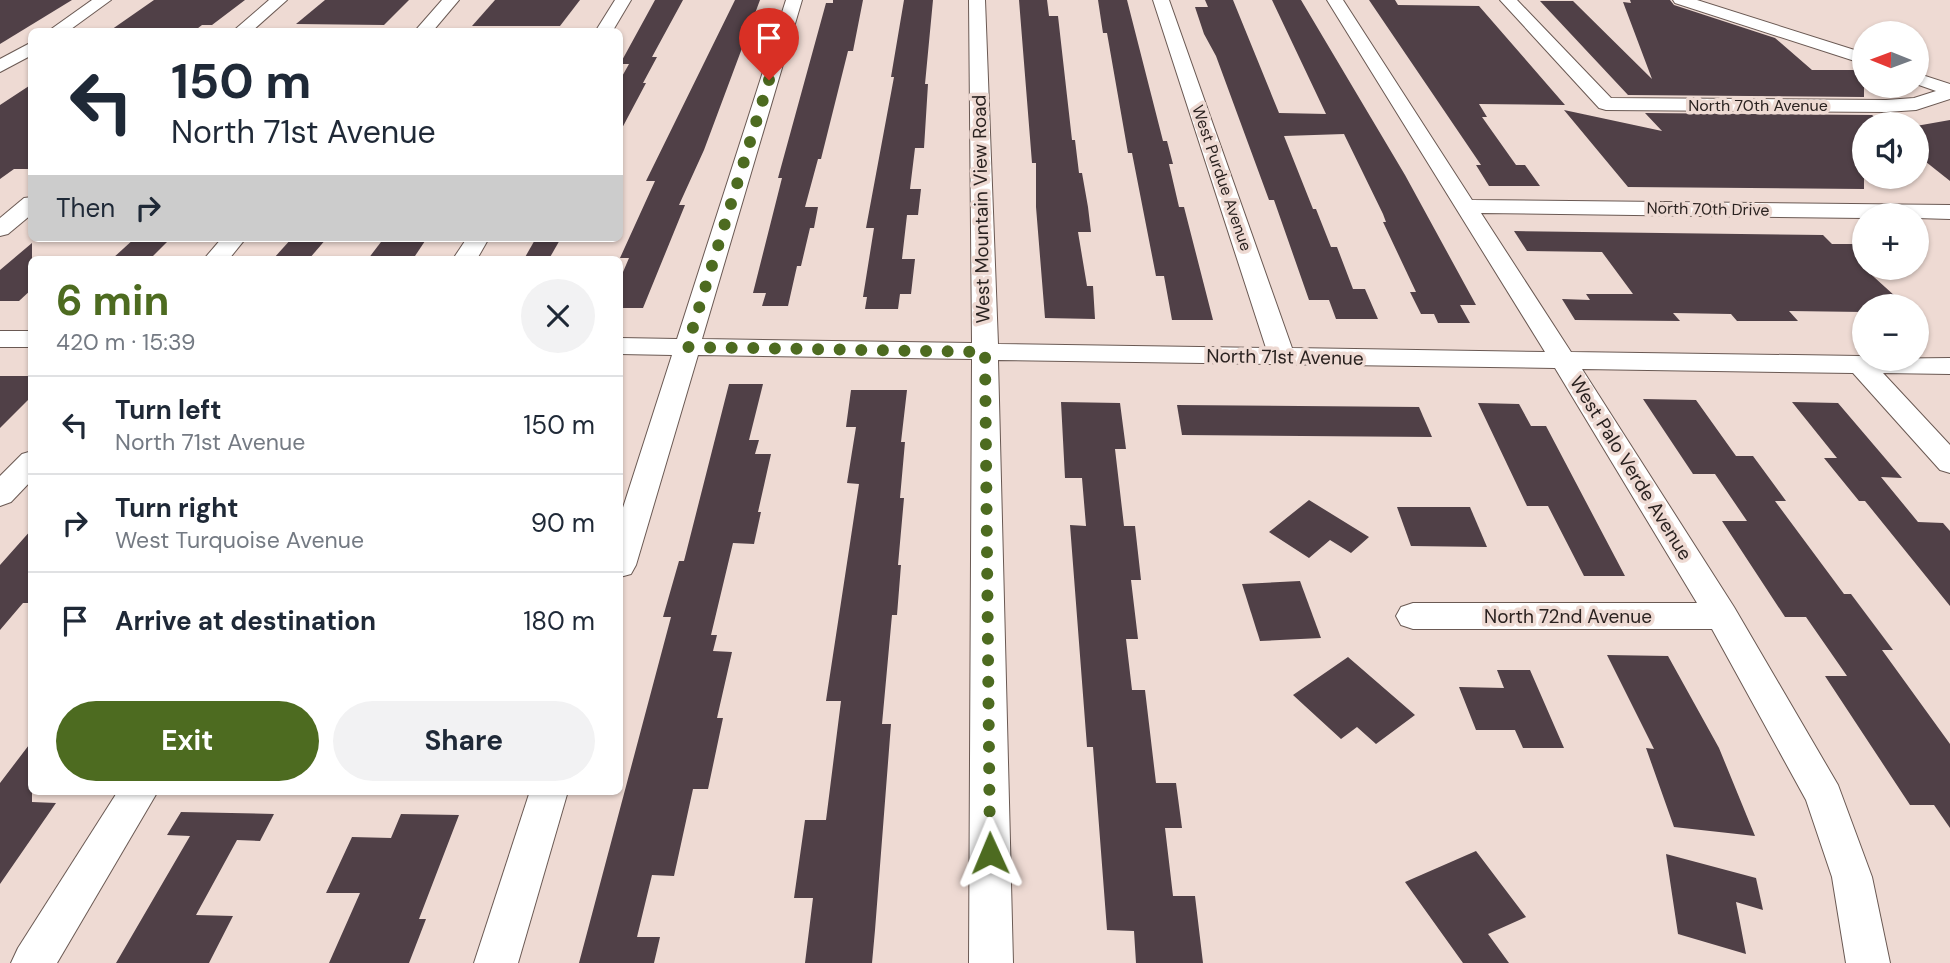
<!DOCTYPE html>
<html lang="en">
<head>
<meta charset="utf-8">
<style>
	:root { --surface:#fff; --page:#f2f2f3; --text:#1f2937; --muted:#747a83; --line:#e0e1e3; --accent:#4d6b20 }
	body { margin:0; font-family:"DM Sans",sans-serif; background:var(--page); color:var(--text); height:100vh; display:flex; flex-direction:column; font-size:26px; white-space:nowrap }
	* { box-sizing:border-box; margin:0 }
	p { font-size:23px; color:var(--muted) }
	.icon { flex:none; width:38px; height:38px; fill:none; stroke:currentColor; stroke-width:2; stroke-linecap:round; stroke-linejoin:round }
	.map { position:relative; flex:1; overflow:hidden }
	.panel { position:absolute; left:28px; top:256px; width:595px; height:539px; display:flex; flex-direction:column; background:var(--surface); border-radius:10px; box-shadow:0 2px 5px #0004 }
	.panel>* { flex:none }
	.banner { position:absolute; left:28px; top:28px; width:595px; height:214px; border-radius:10px; box-shadow:0 2px 5px #0004; background:#fff; color:var(--text); overflow:hidden }
	.needle { width:46px; rotate:271deg }
	.fabs { position:absolute; left:1852px; top:21px; display:grid; gap:14px }
	.fabs a { display:grid; place-items:center; width:77px; height:77px; border-radius:50%; background:var(--surface); box-shadow:0 2px 5px #0004; font-size:35px }
	.pin { position:absolute; display:grid; place-items:center; width:60px; height:60px; color:#fff; margin:-72px -30px; border-radius:50% 50% 50% 0; rotate:-45deg; box-shadow:0 0 7px #0007 }
	.pin .icon { rotate:45deg }
	.me { position:absolute; width:77px; margin:-38px; rotate:359deg; stroke-linejoin:round; filter:drop-shadow(0 0 5px #0008) }
	.turn { display:flex; align-items:center; gap:24px; height:147px; padding:0 28px; font-size:32px }
	.turn .icon { width:91px; height:91px; stroke-width:2.5 }
	.turn b { display:block; font-size:49px; line-height:60px }
	.then { display:flex; align-items:center; height:66px; padding:0 28px; background:#0003; gap:14px; font-size:26px }
	.round { display:grid; place-items:center; flex:none; width:74px; height:74px; border-radius:37px; background:var(--page) }
	.overview { display:flex; align-items:center; justify-content:space-between; height:119px; padding:0 28px }
	h1 { font-size:42px; font-weight:700; line-height:52px; color:var(--accent) }
	.action { display:flex; gap:14px; margin-top:auto; padding:14px 28px }
	.action a { flex:1; height:80px; border-radius:42px; background:var(--accent); color:#fff; font-size:28px; font-weight:700; line-height:80px; text-align:center }
	.action a+a { background:var(--page); color:var(--text) }
	ul { padding:0; list-style:none }
	li { display:flex; align-items:center; gap:21px; height:98px; padding:0 28px; border-top:2px solid var(--line) }
	li div { flex:1 }
	li b { display:block; font-size:26px }
	li em { font-style:normal }
	.map>svg:first-child { display:block }
	.building { fill:#504047 }
	.lines { fill:none; stroke-linecap:round; stroke-linejoin:round }
	.minor-casing { stroke:#6a5953; stroke-width:2 }
	.minor { fill:#fff; fill-rule:evenodd }
	.route { stroke:#4d6b20; stroke-width:12; stroke-dasharray:0 21.6 }
	.labels { text-anchor:middle; dominant-baseline:central; stroke-width:7; stroke-linejoin:round; paint-order:stroke }
	.far-street-label { font-size:16px; fill:#2a2220; stroke:#eedad3 }
	.street-label { font-size:19px; fill:#2a2220; stroke:#eedad3 }
</style>
</head>
<body>
<div class="map">
<svg width="1950" height="963" viewBox="0 0 1950 963">
	<rect width="100%" height="100%" fill="#eedad3"/>
	<g class="building">
		<polygon points="0,0 72,0 0,44"/>
		<polygon points="154,0 245,0 212,25 202,25 193,32 108,32"/>
		<polygon points="325,0 409,0 384,25 296,24"/>
		<polygon points="495,0 580,0 560,26 472,26"/>
		<polygon points="655,0 683,0 652,57 657,57 643,83 646,83 620,132 620,80 629,64 620,64"/>
		<polygon points="735,0 760,0 704,150 679,205 685,205 643,308 620,308 620,279 629,258 620,258 655,181 646,181"/>
		<polygon points="833,0 863,0 853,51 848,51 821,159 818,159 805,207 818,207 814,228 810,228 801,266 797,266 788,306 762,306 766,293 753,293 782,178 778,178 826,3 833,3"/>
		<polygon points="904,0 933,0 925,84 928,84 924,148 915,148 910,189 921,189 918,215 907,215 902,259 915,259 911,294 900,294 898,309 865,309 867,297 863,297 874,228 866,228 894,77 891,77"/>
		<polygon points="1019,0 1047,0 1049,16 1058,16 1072,140 1075,140 1079,173 1082,173 1088,207 1091,232 1078,232 1087,286 1093,286 1095,319 1045,318 1036,207 1036,163 1032,163"/>
		<polygon points="1098,0 1127,0 1163,141 1167,141 1173,164 1169,164 1179,207 1184,207 1213,320 1172,320 1164,276 1156,276 1132,153 1128,153 1107,33 1103,33"/>
		<polygon points="1205,0 1233,0 1279,113 1326,114 1272,0 1301,0 1405,175 1476,305 1460,305 1470,323 1438,323 1434,314 1421,314 1410,292 1416,292 1383,222 1386,222 1383,214 1344,134 1284,136 1313,209 1316,209 1331,247 1337,247 1353,289 1365,289 1378,319 1336,319 1329,300 1309,300 1274,200 1269,200 1216,56 1204,34 1195,7 1208,7"/>
		<polygon points="1369,0 1395,0 1398,5 1479,6 1565,105 1479,104 1487,117 1482,117 1516,165 1525,165 1540,186 1489,186 1476,165 1481,165"/>
		<polygon points="1630,0 1670,0 1674,5 1775,38 1812,70 1864,70 1864,97 1628,95 1540,1 1573,1 1652,79 1623,2 1631,3"/>
		<polygon points="32,84 32,169 14,169 0,179 0,105"/>
		<polygon points="1564,110 1662,131 1645,113 1872,115 1884,124 1864,124 1864,189 1628,187"/>
		<polygon points="1950,120 1950,181 1916,154 1916,126"/>
		<polygon points="1514,231 1823,235 1832,244 1864,244 1864,268 1906,306 1864,306 1864,312 1789,311 1798,321 1737,321 1731,314 1673,313 1680,321 1575,320 1562,299 1590,300 1586,294 1633,294 1602,252 1527,251"/>
		<polygon points="135,238 171,238 150,259 112,259"/>
		<polygon points="292,238 327,238 309,259 274,258"/>
		<polygon points="384,238 427,238 413,259 368,259"/>
		<polygon points="536,238 561,238 549,259 524,259"/>
		<polygon points="32,243 32,289 19,301 0,301 0,270"/>
		<polygon points="0,376 32,376 32,396 0,428"/>
		<polygon points="729,384 763,384 749,440 759,440 755,454 771,454 758,512 761,512 754,544 733,543 711,635 717,635 713,651 732,652 717,718 723,718 708,789 693,789 674,876 652,875 637,937 660,937 654,963 579,963 671,617 663,617 679,561 684,561"/>
		<polygon points="851,390 907,390 901,442 905,442 900,498 904,498 898,565 901,565 897,615 892,615 882,724 891,724 875,930 872,963 805,963 813,898 794,898 805,820 826,820 841,701 826,701 859,484 847,483 856,427 846,427"/>
		<polygon points="1643,399 1696,400 1736,456 1753,456 1786,501 1775,501 1844,594 1851,594 1893,650 1882,650 1950,744 1950,828 1934,805 1910,805 1825,676 1847,676 1806,617 1785,617 1722,521 1747,521 1715,474 1693,474"/>
		<polygon points="1061,402 1120,403 1126,449 1115,449 1124,526 1135,526 1141,580 1131,580 1138,639 1126,639 1132,690 1145,690 1156,783 1176,783 1182,828 1165,828 1173,896 1195,896 1203,963 1136,963 1134,931 1107,930 1093,747 1087,747 1070,525 1086,526 1082,478 1065,478"/>
		<polygon points="1792,402 1838,403 1902,478 1881,477 1918,522 1943,523 1950,531 1950,606 1865,501 1859,501 1824,458 1837,458"/>
		<polygon points="1478,403 1519,404 1531,426 1546,426 1625,576 1584,576 1548,506 1527,506"/>
		<polygon points="1177,405 1419,407 1432,437 1182,435"/>
		<polygon points="1309,500 1369,537 1351,553 1330,540 1309,558 1269,532"/>
		<polygon points="1397,507 1470,507 1487,547 1411,546"/>
		<polygon points="32,529 32,603 23,603 0,630 0,565"/>
		<polygon points="1300,581 1321,638 1260,641 1242,584"/>
		<polygon points="1607,655 1668,656 1719,748 1755,836 1674,827 1646,748 1654,749"/>
		<polygon points="1348,657 1415,715 1376,744 1357,727 1341,739 1293,695"/>
		<polygon points="1497,670 1530,670 1564,748 1523,748 1515,730 1476,730 1459,687 1504,688"/>
		<polygon points="32,741 32,802 56,803 0,884 0,783"/>
		<polygon points="181,812 274,814 260,841 237,840 196,915 233,916 209,963 116,963 190,836 167,835"/>
		<polygon points="401,814 459,815 419,919 426,919 409,963 329,963 360,893 326,893 352,837 391,838"/>
		<polygon points="1476,851 1526,917 1488,934 1509,963 1463,963 1405,882"/>
		<polygon points="1666,854 1756,878 1763,910 1736,902 1746,954 1678,934"/>
	</g>
	<g class="lines">
		<defs>
			<g id="minor">
				<polygon points="92,0 111,0 67,32 47,32"/>
				<polygon points="269,0 287,0 251,32 232,32"/>
				<polygon points="442,0 459,0 432,32 414,32"/>
				<polygon points="615,0 631,0 612,32 595,32"/>
				<polygon points="786,0 802,0 702,339 972,343 969,0 985,0 998,344 1266,348 1153,0 1169,0 1292,348 1545,352 1327,0 1343,0 1472,200 1950,205 1950,219 1916,218 1916,215 1864,215 1864,218 1481,213 1571,352 1860,356 1864,359 1950,358 1950,374 1883,373 1950,445 1950,473 1940,470 1853,373 1582,369 1734,607 1838,785 1872,877 1890,963 1846,963 1832,877 1806,800 1712,629 1413,629 1401,625 1396,616 1401,607 1413,603 1697,603 1555,368 998,360 1013,963 969,963 972,359 698,355 636,565 631,574 620,577 620,517 672,355 620,354 620,338 677,339"/>
				<polygon points="1500,0 1517,0 1611,98 1886,100 1914,98 1936,91 1916,84 1916,73 1950,84 1950,99 1916,110 1886,112 1606,110 1599,108"/>
				<polygon points="1673,0 1697,0 1864,53 1864,64 1675,3"/>
				<polygon points="32,42 32,55 0,72 0,59"/>
				<polygon points="32,197 32,214 8,234 0,236 0,218 24,198"/>
				<polygon points="222,238 246,238 229,259 204,259"/>
				<polygon points="467,238 489,238 477,259 453,259"/>
				<rect x="0" y="331" width="32" height="16"/>
				<polygon points="32,451 32,480 11,502 0,506 0,476 22,454"/>
				<polygon points="118,791 158,791 57,963 11,963 18,948"/>
				<polygon points="530,791 568,791 518,963 474,963"/>
			</g>
		</defs>
		<use href="#minor" class="minor-casing"/>
		<use href="#minor" class="minor"/>
	</g>
	<g class="lines">
		<polyline class="route" points="769,80 687,347 985,352 990,853"/>
	</g>
	<g class="labels">
		<g class="far-street-label">
			<text x="1758" y="105">North 70th Avenue</text>
			<text transform="translate(1222 178) rotate(71)">West Purdue Avenue</text>
			<text transform="translate(1708 209) rotate(1)">North 70th Drive</text>
		</g>
		<g class="street-label">
			<text transform="translate(981 209) rotate(-91)">West Mountain View Road</text>
			<text transform="translate(1285 357) rotate(1)">North 71st Avenue</text>
			<text transform="translate(1631 468) rotate(58)">West Palo Verde Avenue</text>
			<text x="1568" y="616">North 72nd Avenue</text>
		</g>
	</g>
</svg>
<div class="fabs">
<a><svg class="needle" viewBox="-14 -14 28 28"><path d="M0-13l5 13h-10z" fill="#e53935"/><path d="M0 13l5-13h-10z" fill="#747a83"/></svg></a>
<a><svg class="icon" aria-label="sound" viewBox="0 0 24 24"><path d="M4 9h4l5-4v14l-5-4H4zM17 9q2 3 0 6"/></svg></a>
<a>+</a>
<a>−</a>
</div>
<div class="pin" style="left:769px;top:80px;background:#d93025"><svg class="icon" aria-label="arrive" viewBox="0 0 24 24"><path d="M6 21V4h12l-3 4 3 4H6"/></svg></div>
<svg class="me" style="left:990px;top:853px" viewBox="-20 -20 40 40"><path d="M0-17L14 15 0 8-14 15z" fill="#4d6b20" stroke="#fff" stroke-width="4"/></svg>
<div class="banner">
<div class="turn"><svg class="icon" aria-label="left" viewBox="0 0 24 24"><path d="M17 20v-9H6M10 6l-5 5 5 5"/></svg><div><b>150 m</b>North 71st Avenue</div></div>
<div class="then">Then<svg class="icon" aria-label="right" viewBox="0 0 24 24"><path d="M7 20v-9h11M14 6l5 5-5 5"/></svg></div>
</div>
<section class="panel">
<div class="overview"><div><h1>6 min</h1><p>420 m · 15:39</p></div><a class="round"><svg class="icon" aria-label="close" viewBox="0 0 24 24"><path d="M6 6l12 12M18 6L6 18"/></svg></a></div>
<ul>
<li><svg class="icon" aria-label="left" viewBox="0 0 24 24"><path d="M17 20v-9H6M10 6l-5 5 5 5"/></svg><div><b>Turn left</b><p>North 71st Avenue</p></div><em>150 m</em></li>
<li><svg class="icon" aria-label="right" viewBox="0 0 24 24"><path d="M7 20v-9h11M14 6l5 5-5 5"/></svg><div><b>Turn right</b><p>West Turquoise Avenue</p></div><em>90 m</em></li>
<li><svg class="icon" aria-label="arrive" viewBox="0 0 24 24"><path d="M6 21V4h12l-3 4 3 4H6"/></svg><div><b>Arrive at destination</b></div><em>180 m</em></li>
</ul>
<div class="action"><a>Exit</a><a>Share</a></div>
</section>
</div>
</body>
</html>
